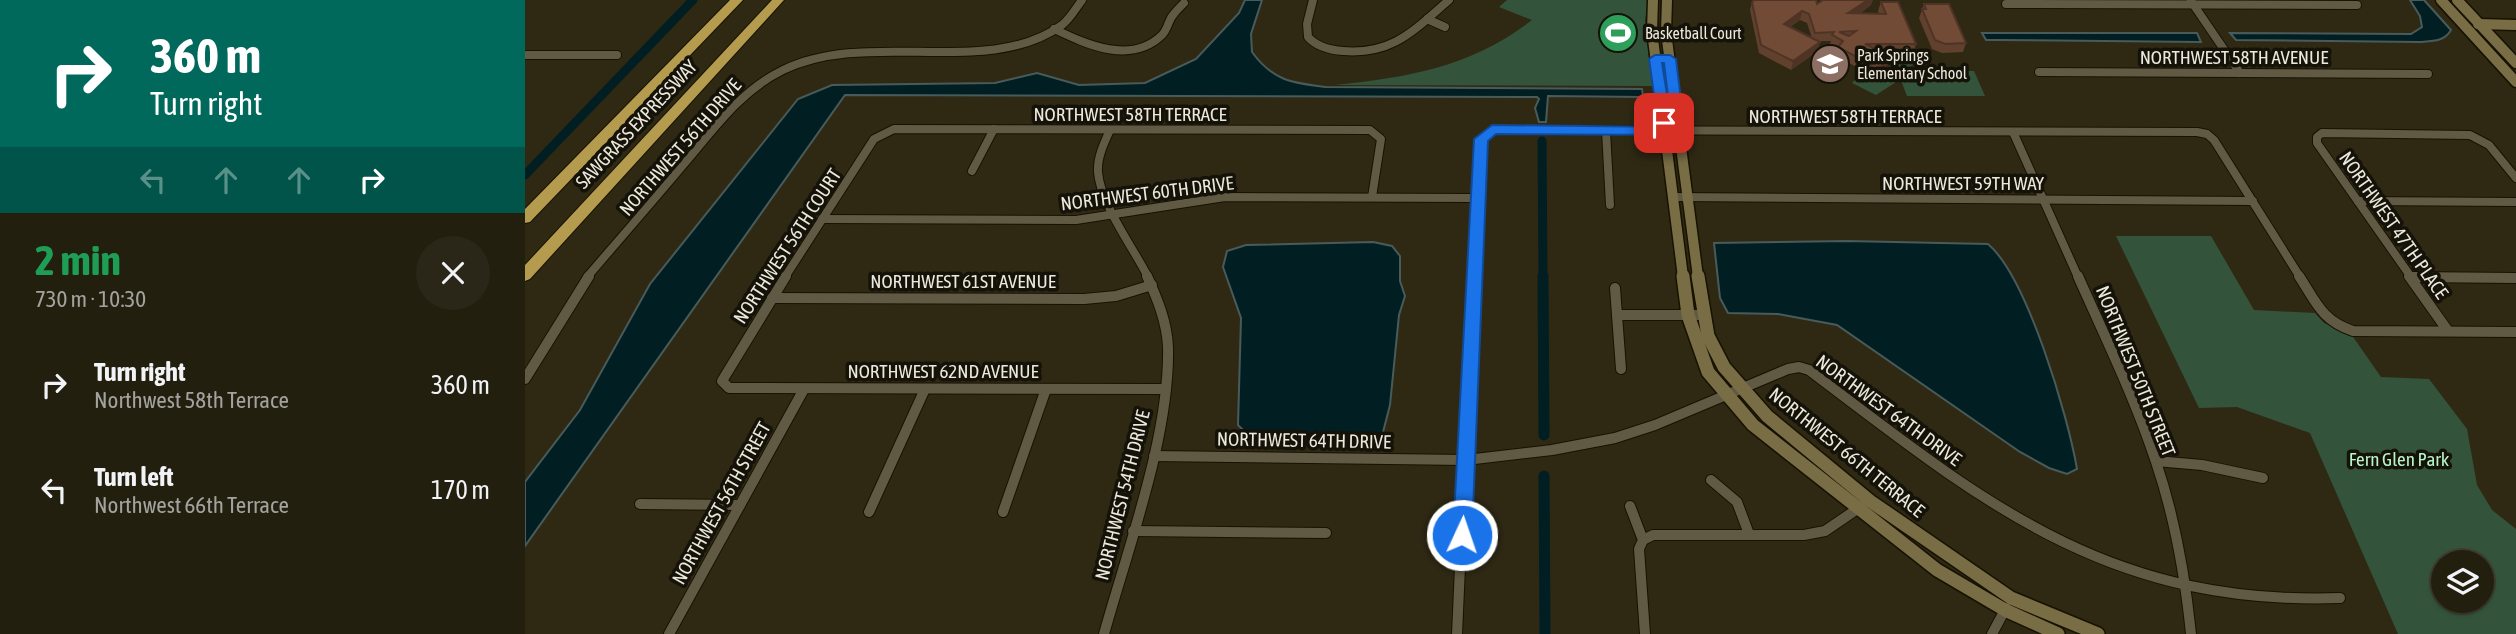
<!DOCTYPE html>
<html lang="en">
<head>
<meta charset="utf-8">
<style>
	:root { --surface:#231f0f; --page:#2b2718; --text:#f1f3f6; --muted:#a3a29e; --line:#403d2f }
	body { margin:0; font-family:"Asap Condensed",sans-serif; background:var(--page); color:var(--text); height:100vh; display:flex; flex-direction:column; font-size:26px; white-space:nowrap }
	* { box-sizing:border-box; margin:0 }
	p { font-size:23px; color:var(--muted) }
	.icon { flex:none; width:38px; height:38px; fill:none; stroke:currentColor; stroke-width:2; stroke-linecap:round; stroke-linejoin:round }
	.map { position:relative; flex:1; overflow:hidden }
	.side { display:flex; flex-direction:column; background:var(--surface); width:525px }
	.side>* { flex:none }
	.banner { background:#00695c; color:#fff; overflow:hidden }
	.buttons { position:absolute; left:1906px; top:550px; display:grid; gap:14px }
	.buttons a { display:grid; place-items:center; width:63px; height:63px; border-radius:50%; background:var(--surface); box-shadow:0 2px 5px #0004,0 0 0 2px var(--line); font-size:35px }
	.pin { position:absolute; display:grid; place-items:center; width:60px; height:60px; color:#fff; margin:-30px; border-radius:14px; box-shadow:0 4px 10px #0006 }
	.me { position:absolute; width:77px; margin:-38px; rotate:3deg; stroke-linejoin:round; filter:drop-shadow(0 0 5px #0008) }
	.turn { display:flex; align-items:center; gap:24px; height:147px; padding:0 35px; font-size:32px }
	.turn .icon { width:91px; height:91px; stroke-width:2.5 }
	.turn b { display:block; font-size:49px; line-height:60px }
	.lanes { display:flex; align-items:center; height:66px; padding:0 35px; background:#0003; justify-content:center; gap:35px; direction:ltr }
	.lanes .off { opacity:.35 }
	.round { display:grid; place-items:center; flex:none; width:74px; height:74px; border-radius:37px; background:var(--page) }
	.headline { display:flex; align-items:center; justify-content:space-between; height:119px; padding:0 35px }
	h1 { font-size:42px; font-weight:700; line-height:52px; color:#1e9e55 }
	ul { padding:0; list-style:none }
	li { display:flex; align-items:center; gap:21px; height:105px; padding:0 35px }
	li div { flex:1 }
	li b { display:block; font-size:26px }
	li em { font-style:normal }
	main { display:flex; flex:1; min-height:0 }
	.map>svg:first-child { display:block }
	.green { fill:#33543b; fill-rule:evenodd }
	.water { fill:#011f23; stroke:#485b5a; stroke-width:2 }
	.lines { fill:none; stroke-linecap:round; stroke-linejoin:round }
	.canal-far1 { stroke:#011f23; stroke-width:9 }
	.canal { stroke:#011f23; stroke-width:11 }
	.street-far1-casing { stroke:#171201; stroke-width:10 }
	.street-casing { stroke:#171201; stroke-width:12 }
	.secondary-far1-casing { stroke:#171201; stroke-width:13 }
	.secondary-casing { stroke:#171201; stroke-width:16 }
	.highway-casing { stroke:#171201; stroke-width:2 }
	.street-far1 { stroke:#605943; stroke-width:8 }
	.street { stroke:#605943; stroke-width:10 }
	.secondary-far1 { stroke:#796d46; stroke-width:10 }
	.secondary { stroke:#796d46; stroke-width:13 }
	.highway { fill:#b49b4e; fill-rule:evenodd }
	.wall { fill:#61402e; fill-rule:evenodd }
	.shaded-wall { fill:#4f3426 }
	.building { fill:#714b36; stroke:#4f3426; stroke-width:2; fill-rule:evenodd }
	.route { fill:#1a73e8; stroke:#114b97; stroke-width:2; fill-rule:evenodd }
	.labels { text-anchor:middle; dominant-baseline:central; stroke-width:7; stroke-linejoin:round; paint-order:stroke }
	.far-poi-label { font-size:16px; fill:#ece8db; stroke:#141209; text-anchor:start }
	.street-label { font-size:19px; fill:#ece8db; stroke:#141209 }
	.park-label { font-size:19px; fill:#b7f6c6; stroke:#141209 }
</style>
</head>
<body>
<main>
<section class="side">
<div class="banner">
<div class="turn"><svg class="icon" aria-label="right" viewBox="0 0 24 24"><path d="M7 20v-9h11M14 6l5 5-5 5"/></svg><div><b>360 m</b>Turn right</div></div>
<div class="lanes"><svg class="icon off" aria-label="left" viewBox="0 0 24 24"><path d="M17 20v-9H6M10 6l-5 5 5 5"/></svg><svg class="icon off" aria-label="ahead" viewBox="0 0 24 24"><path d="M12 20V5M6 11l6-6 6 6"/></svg><svg class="icon off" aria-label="ahead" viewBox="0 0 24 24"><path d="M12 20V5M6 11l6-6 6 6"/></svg><svg class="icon" aria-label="right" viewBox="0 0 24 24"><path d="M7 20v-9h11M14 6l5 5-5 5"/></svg></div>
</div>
<div class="headline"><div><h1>2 min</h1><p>730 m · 10:30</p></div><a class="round"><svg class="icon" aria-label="close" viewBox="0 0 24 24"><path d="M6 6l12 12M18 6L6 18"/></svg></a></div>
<ul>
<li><svg class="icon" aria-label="right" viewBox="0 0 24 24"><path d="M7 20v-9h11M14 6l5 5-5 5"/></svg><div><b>Turn right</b><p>Northwest 58th Terrace</p></div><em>360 m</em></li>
<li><svg class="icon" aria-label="left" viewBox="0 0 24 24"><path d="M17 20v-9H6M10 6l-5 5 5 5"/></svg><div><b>Turn left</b><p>Northwest 66th Terrace</p></div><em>170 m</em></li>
</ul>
</section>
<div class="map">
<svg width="1991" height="634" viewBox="0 0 1991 634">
	<rect width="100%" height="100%" fill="#2f2914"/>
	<g class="green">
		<path d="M982,0h141l-3,20 7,66 -317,-1c76,-8 136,-18 197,-65l-33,-13z"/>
		<polygon points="1375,59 1388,64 1381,71 1449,71 1460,96 1382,96 1374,75 1369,78 1371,82 1351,95 1327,83 1331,79 1348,78"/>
		<path d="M1591,236h95l43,74 61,3 9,10 27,11 30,43 48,2 38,50 10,56 15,25 24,19v105h-118l-88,-201 -73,-26 -38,1zM1918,562h38v38h-38z"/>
	</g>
	<g class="water">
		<path d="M720,0h17l-11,34 1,18c21,29 40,31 74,35l316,2 1,8 -95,-1 -2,26h-7l-4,-14 4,-9 -2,-2 -692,-2 -320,451v-64l55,-72 70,-126 148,-185 34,-14 163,-2 42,-10 42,12 66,-2 51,-24 43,-46z"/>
		<path d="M1885,0h14l27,30c-7,12 -19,11 -32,12l-183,-2 -6,-7 181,1 11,-7 -2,-11z"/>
		<polygon points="1457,33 1672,33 1676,42 1476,40 1461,40"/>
		<path d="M1322,241l141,3c39,33 80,172 89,225l-10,5 -18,-6 -29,-16 -183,-127 -59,-11 -50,-1 -8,-15 -6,-55z"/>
		<polygon points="848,242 867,246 875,256 875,281 880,296 874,315 865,405 857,436 847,440 725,437 713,425 716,318 698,267 702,251 721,245"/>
	</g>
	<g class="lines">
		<g class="canal-far1">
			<polyline points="1017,141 1018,277"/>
			<polyline points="0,175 168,0"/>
		</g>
		<g class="canal">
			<polyline points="1018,276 1019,435"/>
			<polyline points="1019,476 1020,634"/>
		</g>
		<defs>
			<g id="street-far1">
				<path d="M788,0l-6,24 1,13c9,10 21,13 35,14 50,4 71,-21 106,-51"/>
				<polyline points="1666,1 1715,73"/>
				<polyline points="1481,4 1832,5"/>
				<polyline points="902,19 920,27"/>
				<path d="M529,29c34,16 77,36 108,6 6,-6 6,-14 11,-20 3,-4 7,-8 11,-12"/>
				<polyline points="0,55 92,55"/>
				<polyline points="1514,72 1903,74"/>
				<path d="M585,130c-6,13 -13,28 -12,42 2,31 36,77 50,105"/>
				<polyline points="1081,131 1085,205"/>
				<polyline points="1488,132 1553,277"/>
				<polyline points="447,171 469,129"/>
				<polyline points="1149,197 1728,201"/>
				<polyline points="1833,201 1991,202"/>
				<polyline points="297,219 551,220 700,197 951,198"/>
				<path d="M62,277c32,-37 65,-75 97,-113 30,-35 56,-73 99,-94 86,-42 204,9 279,-45 8,-6 14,-17 20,-25"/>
				<polyline points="260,277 349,139 369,129 845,130 856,139 847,197"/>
				<polyline points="948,277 956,139 967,130 1672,132 1682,134 1689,140 1775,277"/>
				<polyline points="1886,277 1792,143 1792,137 1797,133 1945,135 1964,145 1991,178"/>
				<polyline points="1887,277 1924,277"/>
			</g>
			<g id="street">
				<polyline points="261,276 197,381 204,388 641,389"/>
				<path d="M1553,276c27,61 57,122 78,186 19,56 29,113 35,172"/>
				<path d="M1774,276c17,26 23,45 54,55l163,1"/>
				<polyline points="1884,276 1923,331"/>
				<polyline points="1887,277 1991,278"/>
				<polyline points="1090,288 1096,369"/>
				<polyline points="247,298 559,299 591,296 627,285"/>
				<polyline points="1092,315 1178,315"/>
				<polyline points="0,379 64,276"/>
				<path d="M629,456l312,4 86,-10 63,-12 40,-13 133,-56 11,-2 10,3c175,133 299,236 531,228"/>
				<polyline points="1631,461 1677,465 1738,478"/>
				<polyline points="1186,480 1212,502 1224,534"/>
				<polyline points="115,504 215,505"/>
				<polyline points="1105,506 1118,540 1114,549 1120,634"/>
				<polyline points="344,512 400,389"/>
				<polyline points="478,512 521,389"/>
				<polyline points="608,531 801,533"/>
				<polyline points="1118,540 1128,535 1279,535 1300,531 1338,505"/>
				<polyline points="144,634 279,389"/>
				<path d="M579,634c24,-86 66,-199 64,-287 -1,-25 -11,-49 -21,-71"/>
				<polyline points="932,634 948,276"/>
				<polyline points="1467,634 1481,608"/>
			</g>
			<g id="secondary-far1">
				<polyline points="1128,0 1127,31 1158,277"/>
				<polyline points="1142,0 1141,32 1173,277"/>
				<polyline points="1916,0 1991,82"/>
				<polyline points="1932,0 1991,63"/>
				<polyline points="1953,24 1991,25"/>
			</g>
			<g id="secondary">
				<polyline points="1158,276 1163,315 1183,372 1228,425 1412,570 1480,610 1533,634"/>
				<polyline points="1173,276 1183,336 1199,367 1242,416 1345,501 1486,598 1573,634"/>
			</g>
			<g id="highway">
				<polygon points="205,0 218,0 5,222 0,223 0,209"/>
				<polygon points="247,0 259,0 5,279 0,281 0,265"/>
			</g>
		</defs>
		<use href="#street-far1" class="street-far1-casing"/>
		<use href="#street" class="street-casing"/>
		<use href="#secondary-far1" class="secondary-far1-casing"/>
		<use href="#secondary" class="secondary-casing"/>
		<use href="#highway" class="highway-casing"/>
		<use href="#street-far1" class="street-far1"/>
		<use href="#street" class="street"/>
		<use href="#secondary-far1" class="secondary-far1"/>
		<use href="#secondary" class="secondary"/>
		<use href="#highway" class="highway"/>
	</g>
	<g class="wall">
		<path d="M1227,2l119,3 -12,9h20l-1,-3 3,-9 35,42 -3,9h-29l4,12 -9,6 -8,-4 -9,3 -26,-14 2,-8 -8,-4 1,-3h-12l-1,10 -27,19 -32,-17 -9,-43zM1275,20l7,3 5,15 -22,-11z"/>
		<polygon points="1399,4 1441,43 1438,52 1417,53 1407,49 1394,18"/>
	</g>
	<g class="shaded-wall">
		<polygon points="1343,0 1348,0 1346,5 1321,22 1323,13"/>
		<polygon points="1277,11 1275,20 1257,32 1259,24"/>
		<polygon points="1295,42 1293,51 1266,70 1268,61"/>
		<polygon points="1365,56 1363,65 1354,71 1357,62"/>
		<polygon points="1349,58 1346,67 1337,70 1339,61"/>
	</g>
	<g class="building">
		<path d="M1229,0h62l1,4 6,-4h45l-20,13 38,1 -5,-12h17l18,42h-51l25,12 -8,6 -8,-4 -10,3 -26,-14 5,-6 -11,-6 2,-3 -19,1 -6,-19 -7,-3 -18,13 36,18 -27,19 -32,-16 -9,-43zM1331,31l-7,5 -10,-4z"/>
		<polygon points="1399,4 1424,4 1441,43 1420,44 1410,40 1397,9 1401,9"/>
	</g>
	<path class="route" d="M1130,55h15l6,4 9,73 -2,3 -187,-1 -8,7 -16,394 -3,5 -7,3 -6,-3 -3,-5 21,-396 18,-14 172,2 -6,-4 -9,-64zM1137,63h2l6,50z"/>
	<defs>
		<symbol id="stadium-disc" viewBox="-11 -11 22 22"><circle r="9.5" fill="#2e9e5b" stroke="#141209"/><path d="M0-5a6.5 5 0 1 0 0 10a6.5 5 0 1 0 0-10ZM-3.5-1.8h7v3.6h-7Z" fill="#fff"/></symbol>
		<symbol id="school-disc" viewBox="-11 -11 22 22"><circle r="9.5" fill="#8d6e63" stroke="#141209"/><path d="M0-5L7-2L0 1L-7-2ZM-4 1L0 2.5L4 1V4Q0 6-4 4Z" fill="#fff"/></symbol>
	</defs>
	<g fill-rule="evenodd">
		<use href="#stadium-disc" x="1071" y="11" width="44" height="44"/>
		<use href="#school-disc" x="1283" y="42" width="44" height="44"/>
	</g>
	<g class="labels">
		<g class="far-poi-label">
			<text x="1120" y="33">Basketball Court</text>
			<text x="1332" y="55">Park Springs<tspan x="1332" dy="18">Elementary School</tspan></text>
		</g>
		<g class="street-label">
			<text x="1709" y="57">NORTHWEST 58TH AVENUE</text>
			<text x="605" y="114">NORTHWEST 58TH TERRACE</text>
			<text x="1320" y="116">NORTHWEST 58TH TERRACE</text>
			<text transform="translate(111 124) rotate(-47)">SAWGRASS EXPRESSWAY</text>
			<text transform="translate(155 147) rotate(-49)">NORTHWEST 56TH DRIVE</text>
			<text x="1438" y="183">NORTHWEST 59TH WAY</text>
			<text transform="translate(622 193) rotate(-7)">NORTHWEST 60TH DRIVE</text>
			<text transform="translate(1869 225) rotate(55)">NORTHWEST 47TH PLACE</text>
			<text transform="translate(262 246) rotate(-57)">NORTHWEST 56TH COURT</text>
			<text x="438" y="281">NORTHWEST 61ST AVENUE</text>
			<text x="418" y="371">NORTHWEST 62ND AVENUE</text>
			<text transform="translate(1611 371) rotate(68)">NORTHWEST 50TH STREET</text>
			<text transform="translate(1364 410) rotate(36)">NORTHWEST 64TH DRIVE</text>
			<text transform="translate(779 440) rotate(1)">NORTHWEST 64TH DRIVE</text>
			<text transform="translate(1322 452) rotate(39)">NORTHWEST 66TH TERRACE</text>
			<text transform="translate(597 495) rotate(-76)">NORTHWEST 54TH DRIVE</text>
			<text transform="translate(196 503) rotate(-61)">NORTHWEST 56TH STREET</text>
		</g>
		<g class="park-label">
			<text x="1874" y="459">Fern Glen Park</text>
		</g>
	</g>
</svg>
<div class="buttons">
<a><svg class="icon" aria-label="layers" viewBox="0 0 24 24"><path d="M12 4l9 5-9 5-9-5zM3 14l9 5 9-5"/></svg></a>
</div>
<div class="pin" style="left:1139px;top:123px;background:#d93025"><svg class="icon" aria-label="arrive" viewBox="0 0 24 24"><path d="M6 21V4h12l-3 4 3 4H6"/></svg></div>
<svg class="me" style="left:937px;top:535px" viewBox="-20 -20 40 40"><circle r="17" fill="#1a73e8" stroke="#fff" stroke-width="3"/><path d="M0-11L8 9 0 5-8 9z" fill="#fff"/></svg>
</div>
</main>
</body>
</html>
